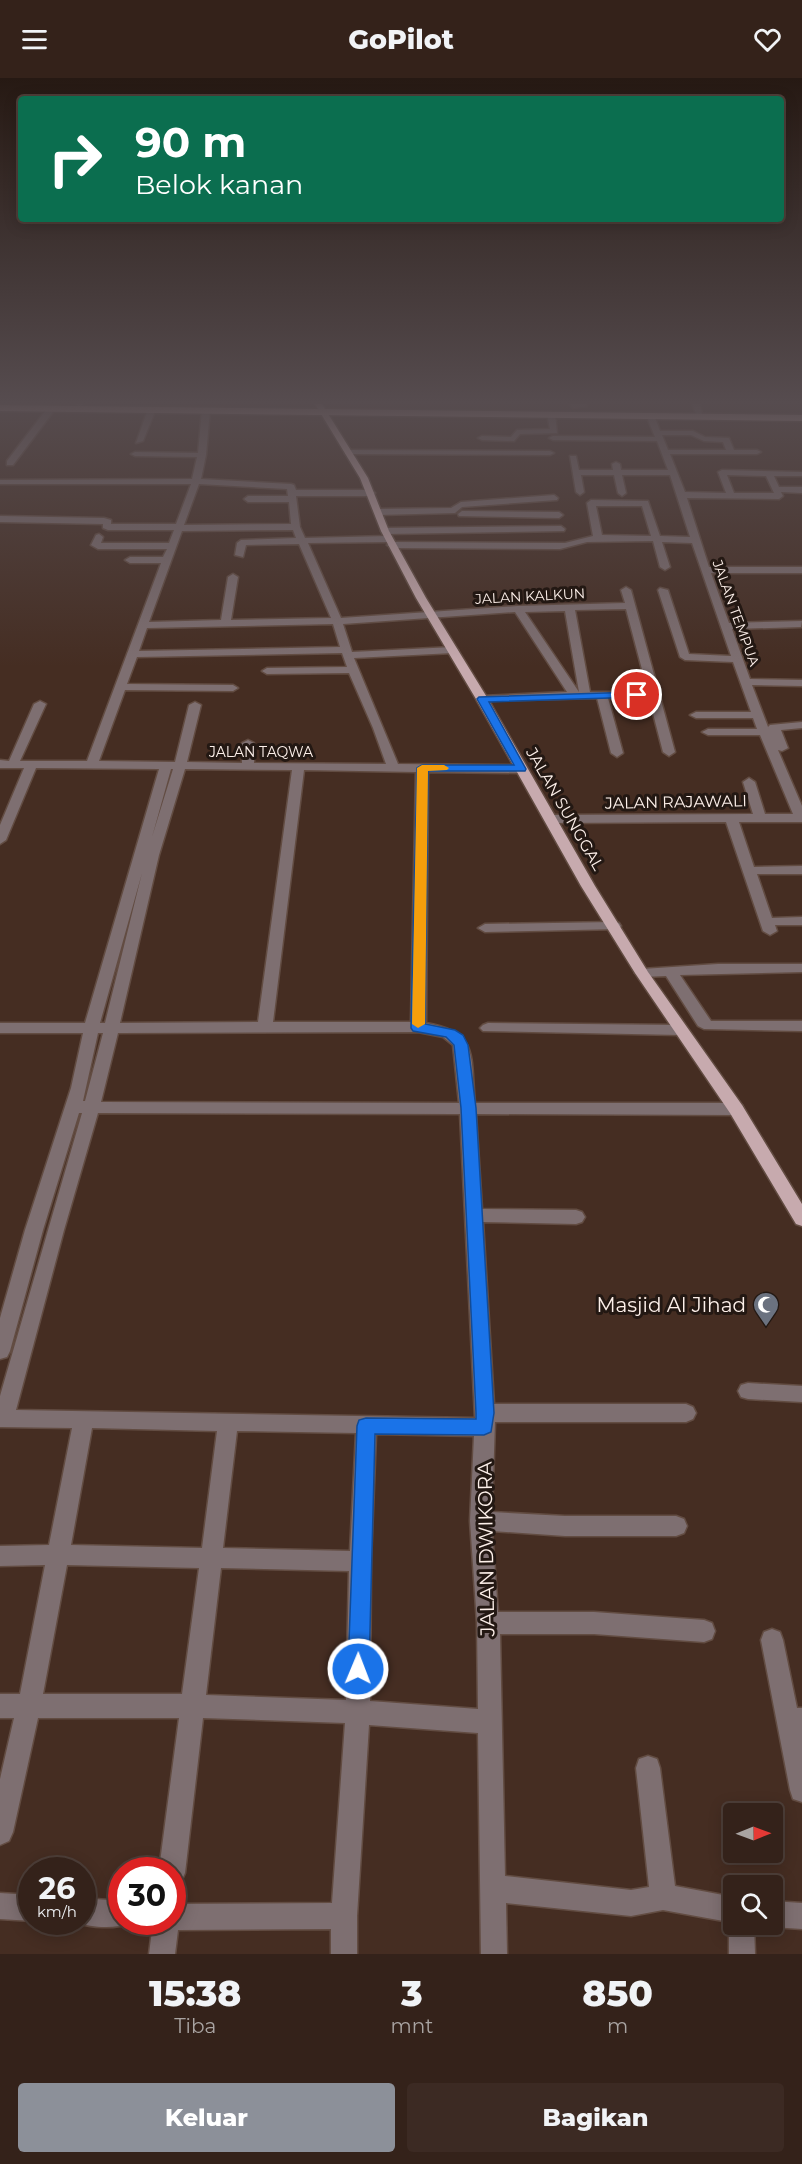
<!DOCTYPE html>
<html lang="id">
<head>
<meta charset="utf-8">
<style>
	:root { --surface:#34221a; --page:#3c2a23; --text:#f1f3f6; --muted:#a9a4a2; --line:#4e3f39; --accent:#8c9099 }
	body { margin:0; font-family:Montserrat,sans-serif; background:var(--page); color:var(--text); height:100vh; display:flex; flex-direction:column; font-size:22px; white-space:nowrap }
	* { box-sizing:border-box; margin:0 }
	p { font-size:20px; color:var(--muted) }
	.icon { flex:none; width:33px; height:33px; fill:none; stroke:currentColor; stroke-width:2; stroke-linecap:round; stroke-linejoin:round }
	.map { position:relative; height:1876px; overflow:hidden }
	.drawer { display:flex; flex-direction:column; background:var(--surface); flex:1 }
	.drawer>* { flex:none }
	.banner { position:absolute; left:18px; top:18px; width:766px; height:126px; border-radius:6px; box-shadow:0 3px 15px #0003,0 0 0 2px var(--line); background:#0b6e4f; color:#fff; overflow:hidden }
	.needle { width:39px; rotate:89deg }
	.buttons { position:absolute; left:723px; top:1725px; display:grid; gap:12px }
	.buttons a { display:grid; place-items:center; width:60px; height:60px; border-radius:6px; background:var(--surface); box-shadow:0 3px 15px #0003,0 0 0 2px var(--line); font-size:30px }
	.speed { position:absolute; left:18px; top:1779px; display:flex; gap:12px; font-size:30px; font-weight:700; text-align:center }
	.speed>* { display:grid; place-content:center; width:78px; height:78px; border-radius:50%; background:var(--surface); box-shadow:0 3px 15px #0003,0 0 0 2px var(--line); line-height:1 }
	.speed small { font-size:15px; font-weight:400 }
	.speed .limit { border:9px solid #d22; background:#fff; color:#111 }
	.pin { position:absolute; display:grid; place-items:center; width:51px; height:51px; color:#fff; margin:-26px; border:3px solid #fff; border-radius:50%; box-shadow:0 2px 6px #0007 }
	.me { position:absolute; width:66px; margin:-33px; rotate:1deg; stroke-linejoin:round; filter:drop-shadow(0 0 4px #0008) }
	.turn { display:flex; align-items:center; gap:21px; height:126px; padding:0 18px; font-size:27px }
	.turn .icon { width:78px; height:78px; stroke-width:2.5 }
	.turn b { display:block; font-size:42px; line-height:51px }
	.eta { display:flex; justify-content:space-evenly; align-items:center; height:102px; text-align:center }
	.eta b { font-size:36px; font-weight:800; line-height:42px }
	.button { display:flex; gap:12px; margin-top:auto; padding:12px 18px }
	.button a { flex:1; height:69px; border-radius:6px; background:var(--accent); color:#fff; font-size:24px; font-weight:800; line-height:69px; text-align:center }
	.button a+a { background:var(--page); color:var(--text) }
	header { display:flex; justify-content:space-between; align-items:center; height:78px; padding:0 18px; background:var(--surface); font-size:27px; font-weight:800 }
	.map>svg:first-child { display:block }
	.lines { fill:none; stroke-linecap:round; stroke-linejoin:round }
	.street-casing { stroke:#624c42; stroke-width:3 }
	.primary-casing { stroke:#624c42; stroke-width:3 }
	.highway-casing { stroke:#624c42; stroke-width:3 }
	.street { fill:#7e6f71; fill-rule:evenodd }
	.primary { fill:#c7aaae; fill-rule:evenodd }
	.highway { fill:#e4c2c5; fill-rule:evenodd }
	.route { fill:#1a73e8; stroke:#114b97; stroke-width:1.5 }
	.slow { fill:#f59e0b }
	.labels { text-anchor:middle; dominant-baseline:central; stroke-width:6; stroke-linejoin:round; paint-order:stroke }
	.far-street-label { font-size:14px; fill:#fdf0ea; stroke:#231813 }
	.street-label { font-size:16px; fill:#fdf0ea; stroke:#231813 }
	.near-poi-label { font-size:20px; fill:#fdf0ea; stroke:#231813; text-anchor:end }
	.near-street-label { font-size:20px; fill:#fdf0ea; stroke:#231813 }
</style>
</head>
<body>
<header><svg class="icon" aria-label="menu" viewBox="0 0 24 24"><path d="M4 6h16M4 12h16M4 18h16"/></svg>GoPilot<svg class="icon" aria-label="heart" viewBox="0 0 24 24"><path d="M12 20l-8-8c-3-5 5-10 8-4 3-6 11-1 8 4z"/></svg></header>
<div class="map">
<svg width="802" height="1876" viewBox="0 0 802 1876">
	<rect width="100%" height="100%" fill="#452d22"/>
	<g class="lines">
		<defs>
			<g id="street">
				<polygon points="75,326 83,326 83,327 79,329"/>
				<polygon points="570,326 586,326 587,328 573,330"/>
				<polygon points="692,326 700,326 702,336 696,336"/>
				<polygon points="49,328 56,330 13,387 7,387 7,383"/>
				<polygon points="152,329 156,331 143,363 136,365 148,331"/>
				<path d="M206,330l4,2 -4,45 -5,24 90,5 3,1 2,5h75l4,3 -4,3h-75l4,31 5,11 83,-2 5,3 -5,3 -80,1 33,75 177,-12 107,-3 -4,-13 5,-3 5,3 44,162 -6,4 -6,-4 -14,-54h-41l15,55 -6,4 -6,-4 -14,-55 -119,3v-4l4,-1 85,-4 -52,-80 -172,12 9,28 101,-5 5,3 -5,3 -99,5 44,106 123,1 6,4 -6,4 -93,-1 -2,251c54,9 44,34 49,80h261l6,2 2,4 -2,4 -6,2 -260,-1 6,95 94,1 6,2 3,5 -3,5 -6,2 -93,-2 11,182h192l7,3 3,6 -3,6 -7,3h-191l-3,90 73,4h111l8,3 3,7 -3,7 -8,3h-111l-73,-5 6,81h96l110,8 8,3 3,8 -3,8 -8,3 -110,-8h-94l5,242 126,14 18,-3 -13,-119 3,-9 9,-3 9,3 3,9 15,118 59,11v27h20l1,30h-26v-32l-66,-12 -32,6 -125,-13 1,51h-26l-3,-221 -109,-8 -12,191v38h-26v-25l-153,1 -3,24h-26l4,-32h19v-18l160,-1 13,-180 -142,-5 -18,155 -4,9 -9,4v-16h-13l20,-152h-141l-25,114 -4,9 -9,4v-66l14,-61h-14v-24h20l25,-129 -45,1v-20l49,-1 23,-117 -72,-1v-31l82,-283h-3l-36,117 -33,121 -3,6 -7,2v-41l25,-88 46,-142 12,-55h-83v-10h85l74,-254 -123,-1 -30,72 -6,4v-19l24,-57h-24v-8l9,1 25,-57 6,-3 6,3 -26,57h67l74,-198h-31l-5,-3 5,-3h33l4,-8h-69l-7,-4 5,-10 3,-1 4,3 -2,6h68l5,-13h-66l-5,-2v-4l-103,-2v-6l104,2 7,2v4h65l15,-40h-191v-4l192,-1 5,-22 -62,-1 -4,-2 4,-2 63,1 4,-43zM199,406l88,5 1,7h-40l-4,3 4,3h41l2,22 -107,1zM293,452l3,8 -55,2 -4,3 -2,12 8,2 3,-12 53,-1 32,74 -100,2 7,-43 -5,-3 -5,3 -7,43 -72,2 33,-91zM626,531l22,83h-58l-15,-82zM565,533l14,81 -54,-80zM333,546l7,23 -201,4 8,-23zM342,575l5,14 -80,1 -5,3 5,3 82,-1 24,55 13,36 -132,-1v-20l-6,-3 -6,3v20l-55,-1 14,-57 -6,-3 -6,3 -14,57 -76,-1 26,-71 108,1 5,-3 -5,-3 -106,-1 10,-27zM171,691h2l-21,68zM185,691l107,1 -34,252 -138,1 39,-168zM304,692l112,2 -5,250h-138zM142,795l-37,150h-5zM418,954l25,5 10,8 6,58 -358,-1 17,-69zM98,955h5l-18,68h-2zM98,1035l362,1 15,304 -459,-8 48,-180zM92,1350l125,3 -15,117 -131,-3zM237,1353l119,2 -6,118 -127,-3zM376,1356l98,2 -4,85 7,102 1,86 -108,-8 1,-140zM67,1487l132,3 -17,126h-139zM221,1490l128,3 -3,129 -140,-5z"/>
				<polygon points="551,334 555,336 557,355 520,356 514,363 482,362 478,360 482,358 511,359 517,352 550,351 547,336"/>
				<path d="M650,335l4,2 6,16h33l12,6 24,1 5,12h23l4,2 -4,2h-87l15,38 41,1 -8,-21 4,-2 80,2v4h-28l5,11h23v6l-21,-1 2,4 -4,3 -92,-1 22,69h93v6h-91l18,50 73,-2 -1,6 -69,2 18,50 52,1v6l-50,-1 21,55 -5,-13 2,-2 32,-3v6l-21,2 7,18 -6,3 -4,-1 24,56v16h-63l15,45 48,-1v8h-45l15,44 30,-1v8h-27l2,6 -7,4 -7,-4 -37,-109 -176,1 -6,-4 6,-4 203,-1 -10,-32 6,-4 6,4 10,32h28l-33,-79h-52l-6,-3 6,-3h49l-4,-11h-57l-6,-3 6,-3h55l-18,-50 -48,-2 -5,-3 -22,-67 2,-2 8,2 21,64 42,2 -39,-113 -30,-1 8,25 -5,3 -5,-3 -7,-26 -66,1 -27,7 -168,-1 -5,-3 5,-3 173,1 28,-7 -6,-33 4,-3 57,1 12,35 30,1 -20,-62h-48l4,18 -4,3 -4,-3 -4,-18h-33l3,17 -4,3 -4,-3 -6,-36h6l3,14h34l-1,-6 4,-2 4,2 1,6h47l-11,-29 -104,-1 -4,-2 4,-2 102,1 -9,-22zM662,357h29l13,6 19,1 3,8h-58zM727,397l39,1 8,17h-40zM596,428h46l9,30 -49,-1z"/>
				<polygon points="348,372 550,373 554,375 550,377 345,376 345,372"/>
				<polygon points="554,417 558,420 557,422 462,429 455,435 378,437 374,434 378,431 451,430 461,424"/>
				<polygon points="462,433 559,434 563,437 559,440 459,438 458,436"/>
				<polygon points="561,448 565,451 564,453 385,456 381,453 385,450"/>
				<polygon points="614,844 619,845 621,848 619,851 485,854 478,850 485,846"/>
				<polygon points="718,886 802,886 802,894 680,897 711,943 802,943 802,953 704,951 698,948 666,898 642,899 635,895 642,891"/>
				<polygon points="488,945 680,947 688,952 680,957 483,953 480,950 483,947"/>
				<polygon points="748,1305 802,1308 802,1324 748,1321 741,1319 738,1313 741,1307"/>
				<polygon points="772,1551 780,1554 783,1562 797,1630 802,1630 802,1724 793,1721 790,1712 761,1562 764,1554"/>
				<polygon points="0,1815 32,1817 32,1843 0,1841"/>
				<path d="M82,1820l40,3v21h10l-1,1c-15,6 -40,5 -55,-1h6z"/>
				<polygon points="772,1823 802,1825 802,1851 772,1849 766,1846 772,1846"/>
			</g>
			<polygon id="primary" points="315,326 322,326 368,400 389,453 426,520 488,621 595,808 648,894 742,1027 802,1126 802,1148 796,1146 730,1035 635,895 581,808 476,621 416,520 381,453 360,400"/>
			<polygon id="highway" points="0,327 802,337 802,343 0,333"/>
		</defs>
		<use href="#street" class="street-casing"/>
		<use href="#primary" class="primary-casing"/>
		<use href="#highway" class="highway-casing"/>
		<use href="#street" class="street"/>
		<use href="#primary" class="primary"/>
		<use href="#highway" class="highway"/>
	</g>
	<linearGradient id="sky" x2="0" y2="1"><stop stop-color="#261913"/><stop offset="0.55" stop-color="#564c4f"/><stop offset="1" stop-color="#564c4f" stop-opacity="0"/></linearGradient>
	<rect width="802" height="589" fill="url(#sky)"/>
	<polygon class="route" points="637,614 640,615 640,619 489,624 526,691 525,693 428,693 425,946 455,952 463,957 468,967 476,1030 494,1335 491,1354 484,1357 375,1356 369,1591 366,1598 358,1601 351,1598 348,1591 357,1348 359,1342 366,1340 476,1341 476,1335 461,1030 454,967 446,959 413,953 411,950 417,690 422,687 514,687 477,621 479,619"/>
	<polygon class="slow" points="444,687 449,690 447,692 428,693 425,946 418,950 412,946 417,690 422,687"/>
	<defs>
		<symbol id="mosque-pin" viewBox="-11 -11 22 30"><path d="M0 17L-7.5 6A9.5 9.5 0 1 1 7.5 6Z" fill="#6b7280" stroke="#231813"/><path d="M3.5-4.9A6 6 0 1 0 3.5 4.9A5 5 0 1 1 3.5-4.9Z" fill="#fff"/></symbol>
	</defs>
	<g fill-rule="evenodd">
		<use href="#mosque-pin" x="751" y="1212" width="30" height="40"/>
	</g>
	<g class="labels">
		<g class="far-street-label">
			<text transform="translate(530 518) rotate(-3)">JALAN KALKUN</text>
			<text transform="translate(736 535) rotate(70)">JALAN TEMPUA</text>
			<text x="261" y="674">JALAN TAQWA</text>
		</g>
		<g class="street-label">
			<text transform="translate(676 724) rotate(-1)">JALAN RAJAWALI</text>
			<text transform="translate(565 731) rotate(60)">JALAN SUNGGAL</text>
		</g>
		<g class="near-poi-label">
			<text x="746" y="1227">Masjid Al Jihad</text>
		</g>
		<g class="near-street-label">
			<text transform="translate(486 1471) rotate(-91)">JALAN DWIKORA</text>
		</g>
	</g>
</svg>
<div class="buttons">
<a><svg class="needle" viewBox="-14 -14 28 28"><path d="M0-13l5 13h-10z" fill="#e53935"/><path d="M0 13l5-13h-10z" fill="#a9a4a2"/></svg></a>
<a><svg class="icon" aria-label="search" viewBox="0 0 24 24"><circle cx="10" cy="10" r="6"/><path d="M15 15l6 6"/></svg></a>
</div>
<div class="speed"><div>26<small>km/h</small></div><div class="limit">30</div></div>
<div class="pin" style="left:637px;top:617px;background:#d93025"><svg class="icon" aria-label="arrive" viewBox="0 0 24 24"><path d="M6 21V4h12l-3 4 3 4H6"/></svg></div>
<svg class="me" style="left:358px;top:1591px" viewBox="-20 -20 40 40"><circle r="17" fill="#1a73e8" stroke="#fff" stroke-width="3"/><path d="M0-11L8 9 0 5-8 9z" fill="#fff"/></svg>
<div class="banner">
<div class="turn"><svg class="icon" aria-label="right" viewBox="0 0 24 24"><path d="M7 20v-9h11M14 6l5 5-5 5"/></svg><div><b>90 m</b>Belok kanan</div></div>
</div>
</div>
<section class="drawer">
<div class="eta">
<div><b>15:38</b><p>Tiba</p></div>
<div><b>3</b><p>mnt</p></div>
<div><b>850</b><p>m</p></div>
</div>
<div class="button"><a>Keluar</a><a>Bagikan</a></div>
</section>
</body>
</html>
